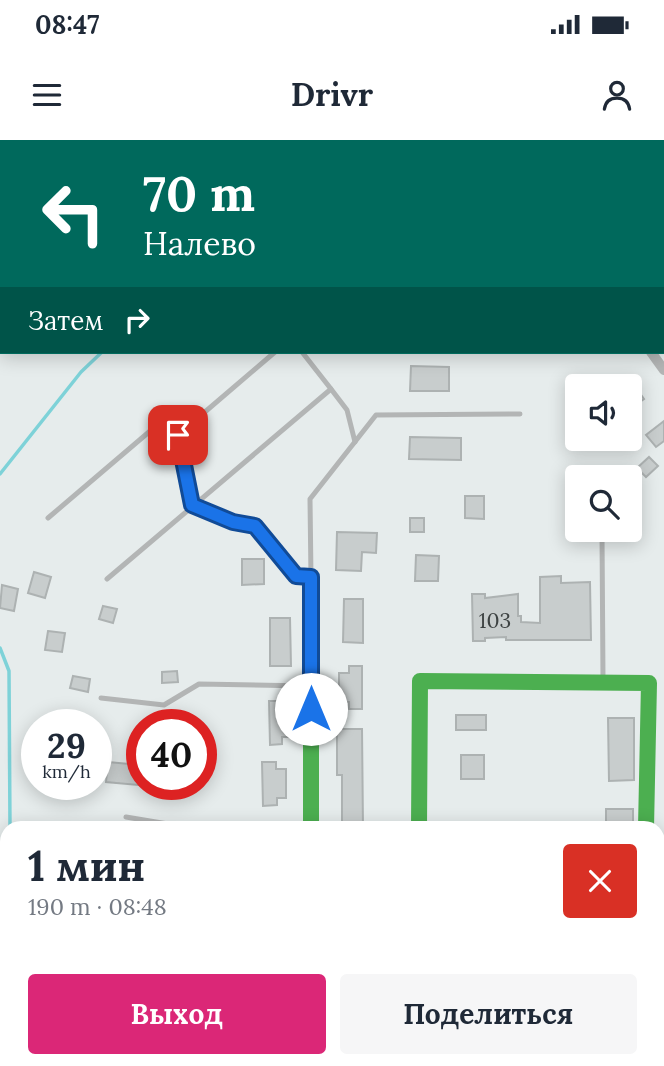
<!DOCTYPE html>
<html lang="ru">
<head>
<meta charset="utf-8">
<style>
	:root { --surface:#fff; --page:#f6f6f7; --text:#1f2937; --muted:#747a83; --accent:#db2777 }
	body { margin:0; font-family:Lora,serif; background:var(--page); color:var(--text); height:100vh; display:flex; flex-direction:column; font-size:26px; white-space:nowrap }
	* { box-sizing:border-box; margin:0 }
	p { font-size:23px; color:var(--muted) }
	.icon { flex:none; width:38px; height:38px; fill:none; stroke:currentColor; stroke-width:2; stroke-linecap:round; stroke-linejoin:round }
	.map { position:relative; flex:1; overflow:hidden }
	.drawer { position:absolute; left:0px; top:681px; width:665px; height:247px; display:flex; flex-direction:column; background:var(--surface); border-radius:21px 21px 0 0; box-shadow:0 4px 18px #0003 }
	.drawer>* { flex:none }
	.guide { position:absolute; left:0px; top:0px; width:665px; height:214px; box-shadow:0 4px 18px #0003; background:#00695c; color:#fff; overflow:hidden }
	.buttons { position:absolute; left:565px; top:234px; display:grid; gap:14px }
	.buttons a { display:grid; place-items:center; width:77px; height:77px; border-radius:7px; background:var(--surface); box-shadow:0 4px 18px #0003; font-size:35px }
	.speed { position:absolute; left:21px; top:569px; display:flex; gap:14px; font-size:35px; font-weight:700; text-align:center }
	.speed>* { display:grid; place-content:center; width:91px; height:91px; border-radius:50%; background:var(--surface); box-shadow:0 4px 18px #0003; line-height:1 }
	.speed small { font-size:18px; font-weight:400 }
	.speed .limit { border:10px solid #d22; background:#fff; color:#111 }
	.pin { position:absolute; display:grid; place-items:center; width:60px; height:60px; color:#fff; margin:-30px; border-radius:14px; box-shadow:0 4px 10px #0006 }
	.me { position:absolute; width:77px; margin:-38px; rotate:0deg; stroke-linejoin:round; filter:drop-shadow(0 0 5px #0008) }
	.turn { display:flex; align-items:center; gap:24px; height:147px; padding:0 28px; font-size:32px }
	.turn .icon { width:91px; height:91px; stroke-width:2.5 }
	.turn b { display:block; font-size:49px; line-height:60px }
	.then { display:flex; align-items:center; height:66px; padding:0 28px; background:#0003; gap:14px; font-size:26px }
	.round { display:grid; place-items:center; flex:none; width:74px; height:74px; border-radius:7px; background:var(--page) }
	.overview { display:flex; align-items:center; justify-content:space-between; height:119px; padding:0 28px }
	h1 { font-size:42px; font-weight:700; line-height:52px }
	.action { display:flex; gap:14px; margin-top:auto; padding:14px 28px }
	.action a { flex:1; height:80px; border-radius:7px; background:var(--accent); color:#fff; font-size:28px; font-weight:700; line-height:80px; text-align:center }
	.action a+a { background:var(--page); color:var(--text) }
	.status { display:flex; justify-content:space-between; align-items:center; height:49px; padding:0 35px; background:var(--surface); direction:ltr }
	.status svg { height:19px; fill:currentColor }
	header { display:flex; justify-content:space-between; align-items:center; height:91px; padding:0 28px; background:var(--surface); font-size:32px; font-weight:700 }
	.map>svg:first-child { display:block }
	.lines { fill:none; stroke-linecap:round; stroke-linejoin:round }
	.stream { stroke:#7ed2d8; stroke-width:3.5 }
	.building { fill:#c8cdcd; stroke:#adb2b2; stroke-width:2 }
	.path { stroke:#b1b5b5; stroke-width:2.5; stroke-dasharray:5 5; stroke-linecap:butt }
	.lane { stroke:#b3b5b5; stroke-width:5 }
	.street { stroke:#b3b5b5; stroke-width:10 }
	.fast { stroke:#4caf50; stroke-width:16 }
	.route-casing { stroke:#114b97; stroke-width:18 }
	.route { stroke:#1a73e8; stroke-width:12 }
	.labels { text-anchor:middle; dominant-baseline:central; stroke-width:6; stroke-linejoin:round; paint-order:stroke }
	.number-label { font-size:21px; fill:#3d4242 }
</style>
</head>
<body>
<div class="status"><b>08:47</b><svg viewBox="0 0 49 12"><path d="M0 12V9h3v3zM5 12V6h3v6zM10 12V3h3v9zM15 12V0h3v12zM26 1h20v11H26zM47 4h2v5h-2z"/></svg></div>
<header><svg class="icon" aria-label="menu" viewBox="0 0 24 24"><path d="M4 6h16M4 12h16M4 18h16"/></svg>Drivr<svg class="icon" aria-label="person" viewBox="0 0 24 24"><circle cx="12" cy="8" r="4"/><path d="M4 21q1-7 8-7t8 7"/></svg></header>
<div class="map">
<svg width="664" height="926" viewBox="0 0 664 926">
	<rect width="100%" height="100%" fill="#e6ecec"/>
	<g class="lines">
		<g class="stream">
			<polyline points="251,2 251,0"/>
			<polyline points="0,334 81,232 102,212"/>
			<polyline points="0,508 9,531 10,688"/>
			<polyline points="12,920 12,926"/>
		</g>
	</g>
	<g class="building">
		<polygon points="411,226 449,227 449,251 410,251"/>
		<polygon points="630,239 644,259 630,269"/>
		<polygon points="664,281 664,301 656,307 646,295"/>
		<polygon points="410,297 461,298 461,320 409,319"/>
		<polygon points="649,317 658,326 646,337 637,328"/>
		<polygon points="465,356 484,356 484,379 465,378"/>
		<rect x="410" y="378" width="14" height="14"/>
		<polygon points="337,392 377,393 376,413 362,412 361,431 336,430"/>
		<polygon points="416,415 439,416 438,441 415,441"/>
		<polygon points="242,419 264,419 264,444 242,445"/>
		<polygon points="34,432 51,437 45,458 28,453"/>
		<polygon points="561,436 561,443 590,442 591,500 506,500 506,497 485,498 485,501 473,501 472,454 485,454 485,458 518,454 518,476 521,476 521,482 540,483 540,437"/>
		<polygon points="2,445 18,449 14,471 0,468"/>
		<polygon points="344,459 363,459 363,503 343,502"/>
		<polygon points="103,466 117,469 113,483 99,479"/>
		<polygon points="270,478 290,478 291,526 270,526"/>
		<polygon points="48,491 65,493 62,512 45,510"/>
		<polygon points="349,526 362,526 362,569 349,569 349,562 339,562 339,533 349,533"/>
		<polygon points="177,531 178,542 162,543 162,532"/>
		<polygon points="73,536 90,539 88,552 70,548"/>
		<polygon points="269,561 281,561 281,568 291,568 291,597 282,597 282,604 270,605"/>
		<rect x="456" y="575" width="30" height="15"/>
		<polygon points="608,578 634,578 634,640 609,641"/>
		<polygon points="337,589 362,589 363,688 342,688 342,635 337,635"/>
		<rect x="461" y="615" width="23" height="24"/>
		<polygon points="108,622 140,625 138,645 106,642"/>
		<polygon points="262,622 276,622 276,629 286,629 286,658 277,658 277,665 263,666"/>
		<rect x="606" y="669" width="27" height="19"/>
	</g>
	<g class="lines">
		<polyline class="path" points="326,2 327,0"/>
		<g class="lane">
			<polyline points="302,212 331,249"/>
			<polyline points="178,295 192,365 233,382 255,386 296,435 311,437 310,359 376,275 520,274"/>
			<polyline points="48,378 163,280 178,295 275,212"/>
			<polyline points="602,395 603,539"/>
			<polyline points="107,439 331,249 347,270 355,302"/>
			<polyline points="101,558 164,565 199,544 308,546"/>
			<polyline points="126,677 192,688"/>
		</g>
		<g class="street">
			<polyline points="515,0 516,2"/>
			<polyline points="651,212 664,230"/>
			<polyline points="658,845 664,845"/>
			<polyline points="328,920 329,926"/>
		</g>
		<g class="fast">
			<polyline points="311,437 311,688"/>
			<polyline points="419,688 420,541 649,543 646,688"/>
		</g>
	</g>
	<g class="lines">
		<defs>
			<polyline id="route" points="178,295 192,365 233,382 255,386 296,436 311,437 311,569"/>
		</defs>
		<use href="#route" class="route-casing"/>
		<use href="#route" class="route"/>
	</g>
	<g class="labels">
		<g class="number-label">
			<text x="495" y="480">103</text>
		</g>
	</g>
</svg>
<div class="buttons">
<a><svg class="icon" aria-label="sound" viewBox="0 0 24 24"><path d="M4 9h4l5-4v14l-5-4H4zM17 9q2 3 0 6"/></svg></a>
<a><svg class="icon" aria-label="search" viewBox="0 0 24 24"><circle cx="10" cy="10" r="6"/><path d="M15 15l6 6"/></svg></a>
</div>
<div class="speed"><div>29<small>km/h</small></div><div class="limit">40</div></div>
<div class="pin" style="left:178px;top:295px;background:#d93025"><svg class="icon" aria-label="arrive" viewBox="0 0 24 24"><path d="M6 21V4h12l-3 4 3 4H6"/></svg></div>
<svg class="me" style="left:311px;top:569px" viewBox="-20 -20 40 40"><circle r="19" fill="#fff"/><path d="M0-13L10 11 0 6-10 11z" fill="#1a73e8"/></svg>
<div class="guide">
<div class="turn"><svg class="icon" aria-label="left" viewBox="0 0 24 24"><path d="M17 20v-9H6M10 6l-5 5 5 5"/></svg><div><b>70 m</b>Налево</div></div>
<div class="then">Затем<svg class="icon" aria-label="right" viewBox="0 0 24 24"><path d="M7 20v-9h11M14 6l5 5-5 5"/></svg></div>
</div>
<section class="drawer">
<div class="overview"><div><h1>1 мин</h1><p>190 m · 08:48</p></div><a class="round" style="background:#d93025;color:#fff"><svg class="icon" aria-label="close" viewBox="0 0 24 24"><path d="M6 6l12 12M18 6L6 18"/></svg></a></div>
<div class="action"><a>Выход</a><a>Поделиться</a></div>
</section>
</div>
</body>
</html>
